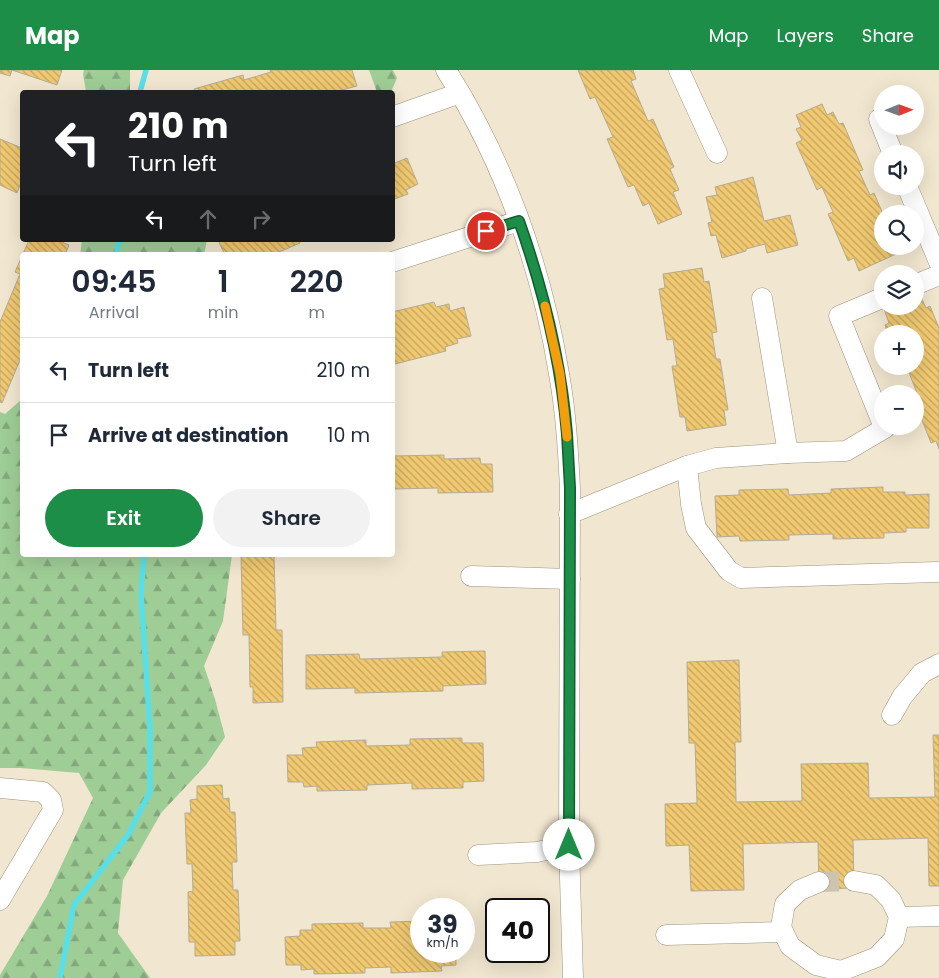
<!DOCTYPE html>
<html lang="en">
<head>
<meta charset="utf-8">
<style>
	:root { --surface:#fff; --page:#f2f2f3; --text:#1f2937; --muted:#747a83; --line:#e0e1e3; --accent:#1c8e47 }
	body { margin:0; font-family:Poppins,sans-serif; background:var(--page); color:var(--text); height:100vh; display:flex; flex-direction:column; font-size:19px; white-space:nowrap }
	* { box-sizing:border-box; margin:0 }
	p { font-size:16px; color:var(--muted) }
	.icon { flex:none; width:28px; height:28px; fill:none; stroke:currentColor; stroke-width:2; stroke-linecap:round; stroke-linejoin:round }
	.map { position:relative; flex:1; overflow:hidden }
	.sheet { position:absolute; left:20px; top:182px; width:375px; height:305px; display:flex; flex-direction:column; background:var(--surface); border-radius:5px; box-shadow:0 5px 20px #0002 }
	.sheet>* { flex:none }
	.hud { position:absolute; left:20px; top:20px; width:375px; height:152px; border-radius:5px; box-shadow:0 5px 20px #0002; background:#202124; color:#fff; overflow:hidden }
	.needle { width:32px; rotate:89deg }
	.controls { position:absolute; left:874px; top:15px; display:grid; gap:10px }
	.controls a { display:grid; place-items:center; width:50px; height:50px; border-radius:50%; background:var(--surface); box-shadow:0 5px 20px #0002; font-size:25px }
	.speed { position:absolute; left:410px; top:828px; display:flex; gap:10px; font-size:25px; font-weight:700; text-align:center }
	.speed>* { display:grid; place-content:center; width:65px; height:65px; border-radius:50%; background:var(--surface); box-shadow:0 5px 20px #0002; line-height:1 }
	.speed small { font-size:12px; font-weight:400 }
	.speed .limit { border:2px solid #111; border-radius:8px; background:#fff; color:#111 }
	.pin { position:absolute; display:grid; place-items:center; width:42px; height:42px; color:#fff; margin:-21px; border:2px solid #fff; border-radius:50%; box-shadow:0 1px 5px #0007 }
	.me { position:absolute; width:55px; margin:-28px; rotate:0deg; stroke-linejoin:round; filter:drop-shadow(0 0 4px #0008) }
	.turn { display:flex; align-items:center; gap:18px; height:105px; padding:0 25px; font-size:22px }
	.turn .icon { width:65px; height:65px; stroke-width:2.5 }
	.turn b { display:block; font-size:35px; line-height:42px }
	.lanes { display:flex; align-items:center; height:48px; padding:0 25px; background:#0003; justify-content:center; gap:25px; direction:ltr }
	.lanes .off { opacity:.35 }
	.eta { display:flex; justify-content:space-evenly; align-items:center; height:85px; text-align:center }
	.eta b { font-size:30px; font-weight:600; line-height:35px }
	.button { display:flex; gap:10px; margin-top:auto; padding:10px 25px }
	.button a { flex:1; height:58px; border-radius:30px; background:var(--accent); color:#fff; font-size:20px; font-weight:600; line-height:58px; text-align:center }
	.button a+a { background:var(--page); color:var(--text) }
	ul { padding:0; list-style:none }
	li { display:flex; align-items:center; gap:15px; height:65px; padding:0 25px; border-top:1px solid var(--line) }
	li div { flex:1 }
	li b { display:block; font-size:19px }
	li em { font-style:normal }
	header { display:flex; align-items:center; gap:30px; box-sizing:border-box; height:70px; padding:0 25px; background:var(--accent); color:#fff }
	header strong { font-size:24px }
	nav { display:flex; gap:28px; margin-inline-start:auto; font-size:18px }
	.map>svg:first-child { display:block }
	.forest { fill:url(#forest-firs) }
	.lines { fill:none; stroke-linecap:round; stroke-linejoin:round }
	.stream { stroke:#59dfe8; stroke-width:5.5 }
	.building { fill:url(#building-back-hatch); stroke:#b5ab95 }
	.minor-tunnel { stroke:#cdc4b0; stroke-width:20; stroke-dasharray:20 10; stroke-linecap:butt }
	.minor-casing { stroke:#9d937e; stroke-width:21 }
	.minor { stroke:#fff; stroke-width:20 }
	.route-casing { stroke:#125c2e; stroke-width:12 }
	.route { stroke:#1c8e47; stroke-width:9 }
	.slow { stroke:#f59e0b; stroke-width:9 }
</style>
</head>
<body>
<header>
<strong>Map</strong>
<nav><a>Map</a><a>Layers</a><a>Share</a></nav>
</header>
<div class="map">
<svg width="939" height="908" viewBox="0 0 939 908">
	<defs>
		<pattern id="forest-firs" width="22" height="20" patternUnits="userSpaceOnUse" patternTransform="scale(1.25)"><rect width="22" height="20" fill="#9fcd96"/><path d="M5 1l3.5 6h-7zM16 11l3.5 6h-7z" fill="#83a87b"/></pattern>
		<pattern id="building-back-hatch" width="6" height="6" patternUnits="userSpaceOnUse" patternTransform="scale(1.25)"><rect width="6" height="6" fill="#f0c971"/><path d="M-1 5l2 2M0 0l6 6M5-1l2 2" fill="none" stroke="#c4a45d"/></pattern>
	</defs>
	<rect width="100%" height="100%" fill="#f1e6cf"/>
	<g class="forest">
		<polygon points="84,0 130,0 130,22 86,22 83,4"/>
		<polygon points="369,0 393,0 397,8 391,22 377,22"/>
		<polygon points="82,170 207,170 204,185 80,185"/>
		<polygon points="22,329 22,485 232,485 223,551 204,596 215,629 225,667 206,695 161,743 123,810 118,863 150,908 0,908 0,905 47,826 93,728 79,703 21,698 0,698 0,342 5,344"/>
	</g>
	<g class="lines">
		<g class="stream">
			<polyline points="140,22 146,0"/>
			<polyline points="116,185 120,170"/>
			<polyline points="60,908 74,835 128,765 150,722 150,659 141,524 144,485"/>
		</g>
	</g>
	<g class="building">
		<polygon points="0,0 62,0 57,15 12,0 10,6 0,3"/>
		<polygon points="270,0 352,0 357,16 342,20 343,22 195,22 194,19 243,5 244,10 271,2"/>
		<polygon points="578,0 633,0 636,9 631,11 648,51 653,49 674,97 670,99 679,120 673,122 682,144 658,154 649,133 643,136 634,115 628,117 607,69 613,67 595,27 590,29"/>
		<polygon points="822,34 827,45 833,42 839,54 843,53 863,100 859,101 870,125 874,123 883,144 882,144 882,176 893,176 896,184 859,201 854,188 848,191 828,144 833,142 822,117 817,120 796,73 802,70 796,59 801,57 796,45"/>
		<polygon points="0,69 22,78 22,110 17,123 0,115"/>
		<polygon points="392,87 395,93 407,88 418,114 406,120 408,124 392,130"/>
		<polygon points="753,107 764,151 790,145 798,175 767,183 765,174 746,179 746,181 722,188 716,165 711,166 708,153 712,152 706,127 717,125 715,117"/>
		<polygon points="29,170 57,170 69,175 65,185 22,185 22,291 20,290 2,333 0,332 0,252 20,204 15,202"/>
		<polygon points="218,170 299,170 300,173 272,185 225,185"/>
		<polygon points="702,198 704,212 709,211 717,262 712,263 716,289 720,289 728,340 724,340 726,355 687,361 685,347 680,347 672,296 677,296 673,269 667,270 659,219 665,218 663,204"/>
		<polygon points="920,225 926,238 930,236 939,258 939,379 936,371 931,373 915,332 915,324 917,323 908,300 903,302 901,296 915,296 915,264 888,264 885,255 889,253 884,239 892,236 915,236 915,227"/>
		<polygon points="434,232 436,237 449,234 450,241 464,237 471,266 457,269 458,273 445,277 446,281 395,294 394,289 392,290 392,242"/>
		<polygon points="444,385 444,389 480,388 481,394 492,394 493,422 438,423 438,418 392,419 392,386"/>
		<polygon points="883,417 883,422 905,422 905,425 929,424 929,458 906,458 906,462 884,463 884,468 833,469 833,464 789,465 789,470 740,471 739,466 717,467 715,426 739,425 739,420 788,419 789,425 831,423 831,419"/>
		<polygon points="241,485 274,485 276,560 282,560 283,632 253,633 253,617 250,617 249,565 243,565"/>
		<polygon points="485,581 486,614 443,616 443,621 355,623 355,618 306,619 306,585 359,584 360,589 442,587 442,582"/>
		<polygon points="739,590 741,672 735,672 736,732 802,731 801,694 868,693 869,728 935,727 933,665 939,665 939,816 929,816 928,768 853,770 854,818 819,819 818,772 743,774 744,820 691,821 689,775 666,776 665,734 697,733 695,673 689,673 687,592"/>
		<polygon points="462,668 462,673 483,673 484,711 463,712 463,718 412,719 412,713 367,715 367,720 317,721 317,716 304,717 303,712 288,712 287,685 303,685 302,678 317,677 316,672 366,670 366,676 410,675 410,669"/>
		<polygon points="222,715 223,729 229,728 230,742 235,742 237,792 232,792 233,820 238,820 240,871 235,871 235,885 195,886 195,872 189,872 188,822 193,821 192,794 187,794 185,743 191,743 190,730 197,729 197,716"/>
		<polygon points="421,851 421,881 456,881 456,895 441,896 442,901 391,903 391,897 365,898 365,903 314,904 314,899 301,900 301,895 286,895 285,867 300,866 300,860 312,860 312,854 363,853 363,858 391,858 390,852"/>
	</g>
	<g class="lines">
		<polyline class="minor-tunnel" points="819,812 854,811"/>
		<defs>
			<g id="minor">
				<path d="M446,0c58,91 96,198 113,304 7,38 9,76 11,114l-1,357 4,133"/>
				<polyline points="679,0 717,83"/>
				<polyline points="392,47 460,23"/>
				<polyline points="879,49 893,84"/>
				<polyline points="907,116 939,192"/>
				<polyline points="392,192 519,151"/>
				<polyline points="915,215 939,205"/>
				<polyline points="762,228 788,383"/>
				<polyline points="882,228 839,246 882,352"/>
				<polyline points="687,396 691,434 696,458 729,501 741,508 937,502"/>
				<polyline points="569,444 687,396 716,388 788,383 846,381 885,358 884,356"/>
				<polyline points="471,506 570,509"/>
				<polyline points="892,645 902,627 922,603 939,594"/>
				<polyline points="0,718 43,722 51,730 53,740 0,830"/>
				<polyline points="478,785 537,782 569,775"/>
				<polyline points="819,812 800,820 785,834 781,857 790,876 816,895 841,901 841,908"/>
				<polyline points="899,847 939,846"/>
				<polyline points="666,865 783,862"/>
				<polyline points="841,901 877,887 894,869 899,847 891,830 876,815 854,811"/>
			</g>
		</defs>
		<use href="#minor" class="minor-casing"/>
		<use href="#minor" class="minor"/>
	</g>
	<g class="lines">
		<defs>
			<path id="route" d="M486,161l33,-10c24,68 42,140 48,213 1,18 2,36 3,54l-1,357"/>
		</defs>
		<use href="#route" class="route-casing"/>
		<use href="#route" class="route"/>
		<polyline class="slow" points="545,236 560,304 567,367"/>
	</g>
</svg>
<div class="controls">
<a><svg class="needle" viewBox="-14 -14 28 28"><path d="M0-13l5 13h-10z" fill="#e53935"/><path d="M0 13l5-13h-10z" fill="#747a83"/></svg></a>
<a><svg class="icon" aria-label="sound" viewBox="0 0 24 24"><path d="M4 9h4l5-4v14l-5-4H4zM17 9q2 3 0 6"/></svg></a>
<a><svg class="icon" aria-label="search" viewBox="0 0 24 24"><circle cx="10" cy="10" r="6"/><path d="M15 15l6 6"/></svg></a>
<a><svg class="icon" aria-label="layers" viewBox="0 0 24 24"><path d="M12 4l9 5-9 5-9-5zM3 14l9 5 9-5"/></svg></a>
<a>+</a>
<a>−</a>
</div>
<div class="speed"><div>39<small>km/h</small></div><div class="limit">40</div></div>
<div class="pin" style="left:486px;top:161px;background:#d93025"><svg class="icon" aria-label="arrive" viewBox="0 0 24 24"><path d="M6 21V4h12l-3 4 3 4H6"/></svg></div>
<svg class="me" style="left:569px;top:775px" viewBox="-20 -20 40 40"><circle r="19" fill="#fff"/><path d="M0-13L10 11 0 6-10 11z" fill="#1c8e47"/></svg>
<div class="hud">
<div class="turn"><svg class="icon" aria-label="left" viewBox="0 0 24 24"><path d="M17 20v-9H6M10 6l-5 5 5 5"/></svg><div><b>210 m</b>Turn left</div></div>
<div class="lanes"><svg class="icon" aria-label="left" viewBox="0 0 24 24"><path d="M17 20v-9H6M10 6l-5 5 5 5"/></svg><svg class="icon off" aria-label="ahead" viewBox="0 0 24 24"><path d="M12 20V5M6 11l6-6 6 6"/></svg><svg class="icon off" aria-label="right" viewBox="0 0 24 24"><path d="M7 20v-9h11M14 6l5 5-5 5"/></svg></div>
</div>
<section class="sheet">
<div class="eta">
<div><b>09:45</b><p>Arrival</p></div>
<div><b>1</b><p>min</p></div>
<div><b>220</b><p>m</p></div>
</div>
<ul>
<li><svg class="icon" aria-label="left" viewBox="0 0 24 24"><path d="M17 20v-9H6M10 6l-5 5 5 5"/></svg><div><b>Turn left</b></div><em>210 m</em></li>
<li><svg class="icon" aria-label="arrive" viewBox="0 0 24 24"><path d="M6 21V4h12l-3 4 3 4H6"/></svg><div><b>Arrive at destination</b></div><em>10 m</em></li>
</ul>
<div class="button"><a>Exit</a><a>Share</a></div>
</section>
</div>
</body>
</html>
